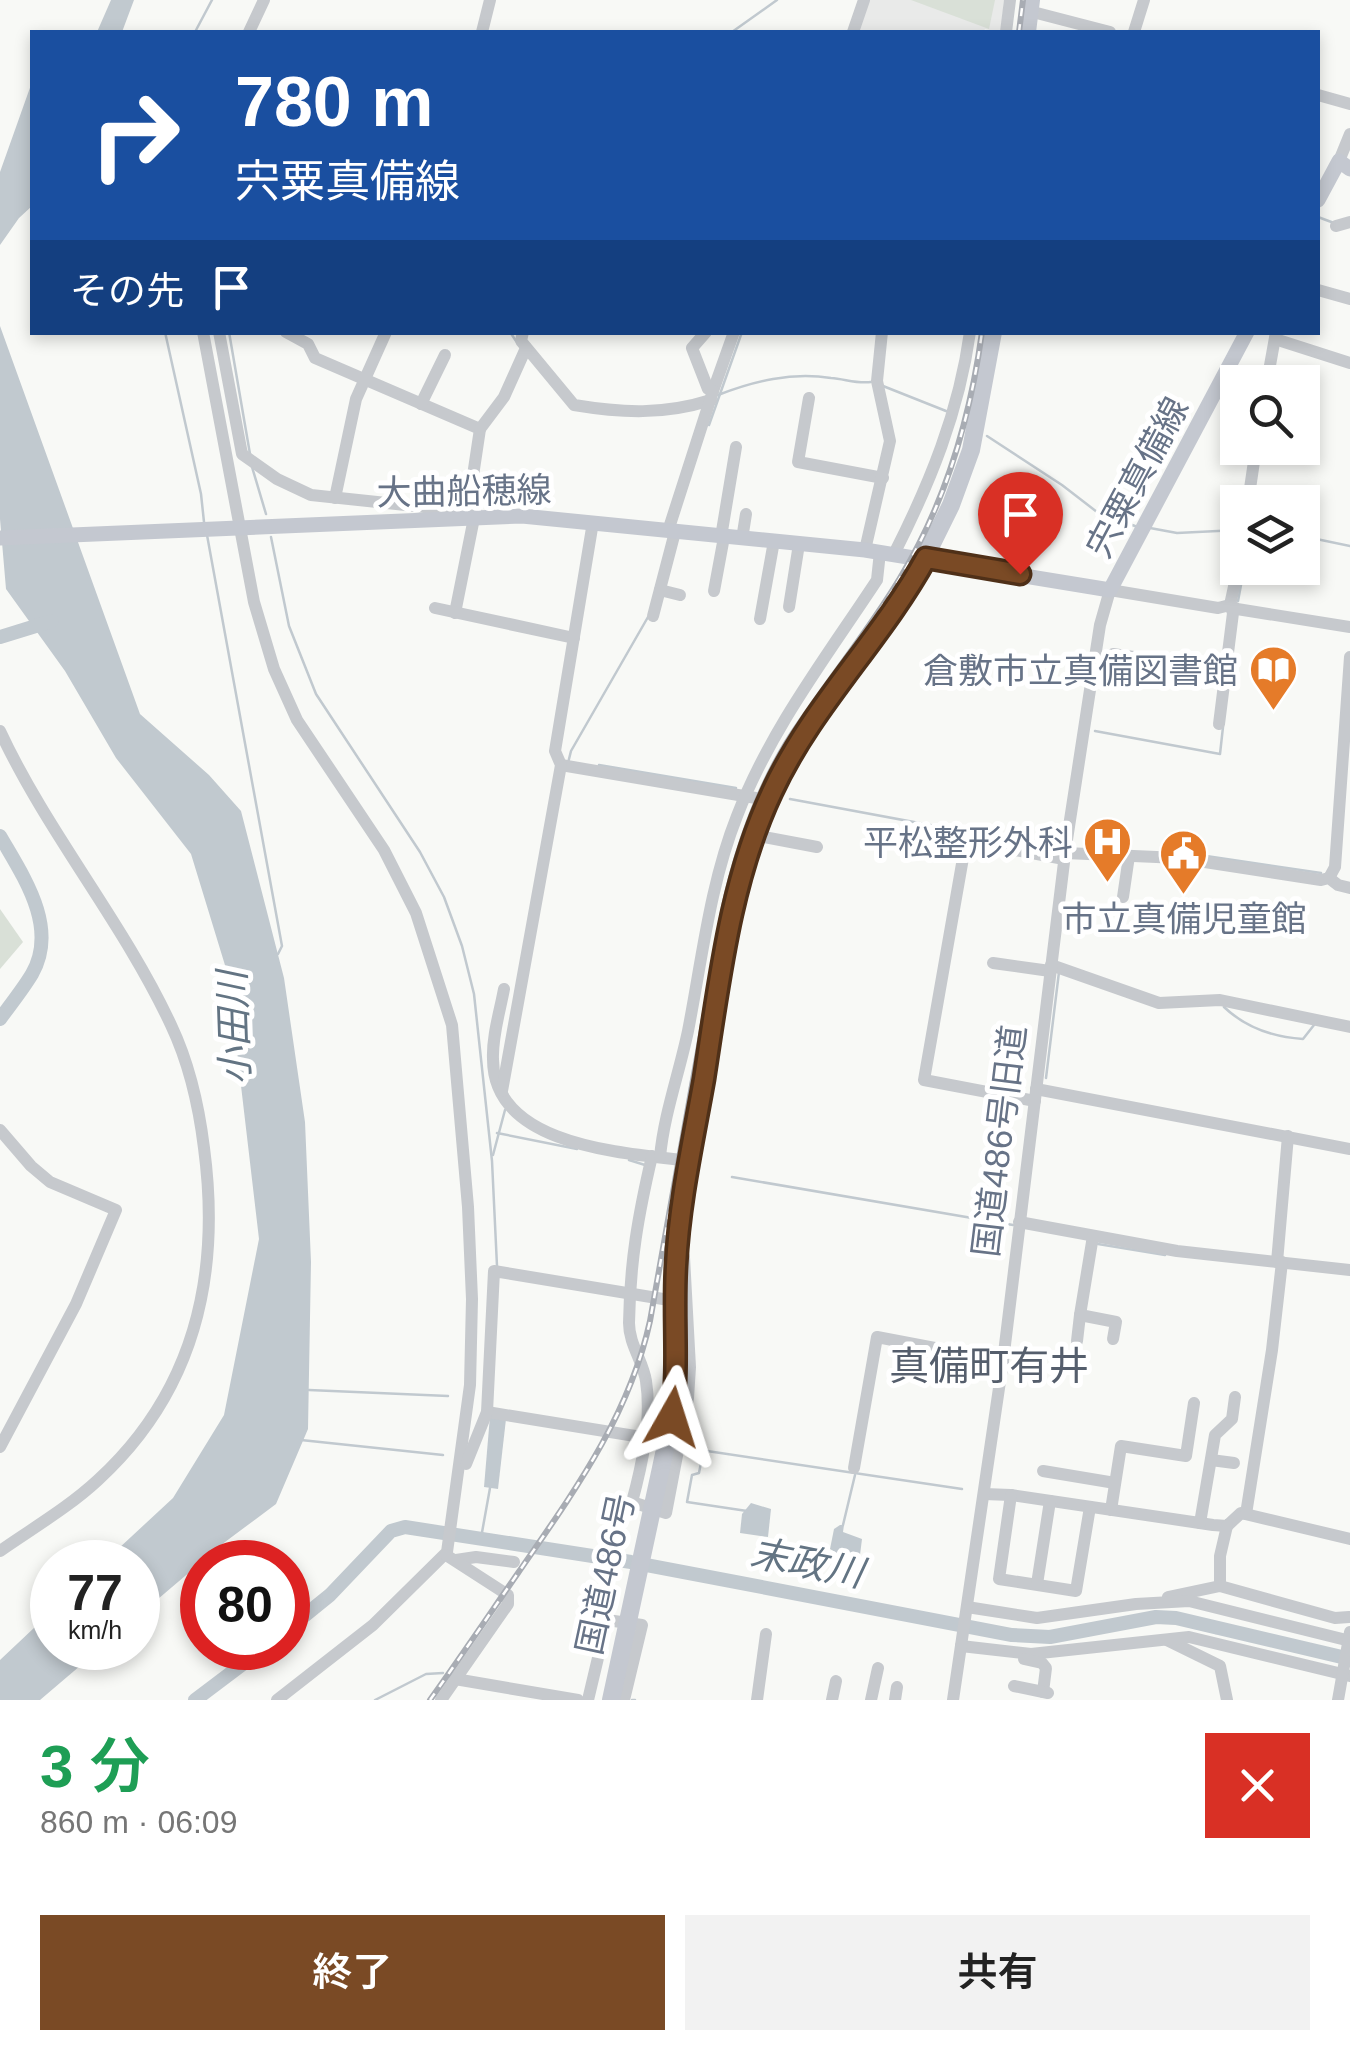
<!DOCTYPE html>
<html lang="ja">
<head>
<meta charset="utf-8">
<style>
	:root { --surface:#fff; --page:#f2f2f2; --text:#222; --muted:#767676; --accent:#7a4a25 }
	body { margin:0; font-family:Arial,"Noto Sans JP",sans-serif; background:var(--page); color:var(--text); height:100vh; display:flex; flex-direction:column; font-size:38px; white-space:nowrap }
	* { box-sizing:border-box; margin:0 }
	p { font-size:32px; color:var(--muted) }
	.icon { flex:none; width:55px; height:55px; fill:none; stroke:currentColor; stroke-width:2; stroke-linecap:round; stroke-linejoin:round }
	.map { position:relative; height:1700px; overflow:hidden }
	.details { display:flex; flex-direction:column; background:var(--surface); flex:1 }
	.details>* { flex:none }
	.top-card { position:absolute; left:30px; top:30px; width:1290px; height:305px; border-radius:0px; box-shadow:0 5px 15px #0003; background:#1a4fa0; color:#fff; overflow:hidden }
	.buttons { position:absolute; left:1220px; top:365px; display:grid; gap:20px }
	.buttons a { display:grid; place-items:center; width:100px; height:100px; border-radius:0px; background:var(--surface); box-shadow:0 5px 15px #0003; font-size:50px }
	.speed { position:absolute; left:30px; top:1540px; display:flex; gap:20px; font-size:50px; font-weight:700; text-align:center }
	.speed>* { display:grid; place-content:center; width:130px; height:130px; border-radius:50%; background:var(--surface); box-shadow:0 5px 15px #0003; line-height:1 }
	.speed small { font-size:25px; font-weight:400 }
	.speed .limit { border:15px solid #d22; background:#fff; color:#111 }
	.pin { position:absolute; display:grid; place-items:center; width:85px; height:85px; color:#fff; margin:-102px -42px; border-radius:50% 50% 50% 0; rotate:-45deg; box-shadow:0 0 10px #0007 }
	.pin .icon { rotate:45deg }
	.me { position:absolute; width:110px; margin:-55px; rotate:6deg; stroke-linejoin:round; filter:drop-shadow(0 0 8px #0008) }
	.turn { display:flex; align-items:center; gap:35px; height:210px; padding:0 40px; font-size:45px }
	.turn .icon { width:130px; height:130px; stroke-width:2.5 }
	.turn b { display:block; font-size:70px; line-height:85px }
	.then { display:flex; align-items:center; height:95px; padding:0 40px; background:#0003; gap:20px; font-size:38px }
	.round { display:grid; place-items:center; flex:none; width:105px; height:105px; border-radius:0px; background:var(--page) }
	.head { display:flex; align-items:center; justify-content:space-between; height:170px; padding:0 40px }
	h1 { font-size:60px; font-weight:600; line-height:75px; color:#1e9e55 }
	.action { display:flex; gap:20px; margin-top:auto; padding:20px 40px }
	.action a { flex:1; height:115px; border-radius:0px; background:var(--accent); color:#fff; font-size:40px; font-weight:600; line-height:115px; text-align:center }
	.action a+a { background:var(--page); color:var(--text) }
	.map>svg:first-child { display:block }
	.built { fill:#e9eae9 }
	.green { fill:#d9e0d7 }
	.water { fill:#c1c9cf }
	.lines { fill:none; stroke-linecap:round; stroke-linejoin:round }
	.stream { stroke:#c1c9cf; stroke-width:2.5 }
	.river { stroke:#c1c9cf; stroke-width:14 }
	.minor { stroke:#c6c9cd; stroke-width:12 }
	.major { stroke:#c4c8d0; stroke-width:15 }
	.highway { stroke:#c4c8d0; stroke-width:18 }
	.rail-casing { stroke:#a8acb3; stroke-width:6 }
	.rail { stroke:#fff; stroke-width:2.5; stroke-dasharray:8; stroke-linecap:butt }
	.route-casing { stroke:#4f3018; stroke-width:25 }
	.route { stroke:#7a4a25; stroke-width:18 }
	.labels { text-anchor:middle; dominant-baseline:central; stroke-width:10; stroke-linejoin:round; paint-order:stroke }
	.street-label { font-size:35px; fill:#677387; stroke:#fff }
	.poi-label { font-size:35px; fill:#677387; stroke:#fff; text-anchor:end }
	.water-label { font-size:38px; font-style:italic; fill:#637483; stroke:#fff }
	.quarter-label { font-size:40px; fill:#555e6c; stroke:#fff }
</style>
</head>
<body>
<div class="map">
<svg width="1350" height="1700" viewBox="0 0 1350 1700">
	<rect width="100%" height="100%" fill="#f8f9f6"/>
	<polygon class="built" points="867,0 1004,0 1001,32 985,29 983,32 855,32"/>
	<g class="green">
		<polygon points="911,0 995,0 989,29"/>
		<polygon points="0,909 23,942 0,969"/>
	</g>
	<g class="water">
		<polygon points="111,0 134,0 122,32 97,32"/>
		<polygon points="32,82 32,206 19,218 0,245 0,172"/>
		<polygon points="0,326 140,714 209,775 241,811 284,978 305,1122 311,1262 308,1429 276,1504 225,1542 138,1616 138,1562 104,1562 173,1498 224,1415 259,1239 228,975 191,854 116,758 65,671 6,589 0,519"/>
		<polygon points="490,1416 506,1419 498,1489 484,1487"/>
		<polygon points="751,1503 771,1509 768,1537 740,1533 742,1514"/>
		<polygon points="840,1525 844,1525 843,1532 862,1539 860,1555 842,1556 830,1549 834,1529"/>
		<polygon points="52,1611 52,1648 101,1648 40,1700 0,1700 0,1660"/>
	</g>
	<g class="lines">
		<g class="stream">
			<polyline points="195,32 212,0"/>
			<polyline points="732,32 777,0"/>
			<polyline points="1318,217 1334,223"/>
			<polyline points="165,332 201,494 204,522"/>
			<polyline points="229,332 250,454"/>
			<polyline points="510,332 516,341"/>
			<polyline points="883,386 946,411"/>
			<path d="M718,395c36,-14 73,-23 113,-17 14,1 26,6 40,4"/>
			<polyline points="709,425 742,332"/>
			<polyline points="987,436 1062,485 1097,512 1135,526"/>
			<polyline points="252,467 266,514"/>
			<polyline points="1150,528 1177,533 1238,530"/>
			<polyline points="207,535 282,946 278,954"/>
			<polyline points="1302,536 1350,546"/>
			<polyline points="271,537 289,626 316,694 420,852 444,897 462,946 474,994 492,1161 497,1266"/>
			<polyline points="1238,601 1241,585"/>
			<polyline points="1095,731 1220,754 1223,727"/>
			<polyline points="568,763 571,751 648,617"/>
			<polyline points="599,765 736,788"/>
			<polyline points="790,799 1059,849"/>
			<polyline points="1186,853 1321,873"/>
			<path d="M1224,1007c22,21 48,30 79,32l11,-14"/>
			<polyline points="1046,1078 1059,972"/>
			<polyline points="497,1133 577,1149"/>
			<polyline points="493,1155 505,1110"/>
			<polyline points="629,1160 645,1165"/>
			<polyline points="732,1177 1013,1225"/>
			<polyline points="1098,1244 1165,1255"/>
			<polyline points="309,1390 448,1396"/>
			<polyline points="301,1440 443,1455"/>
			<polyline points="687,1448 962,1489"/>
			<polyline points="703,1452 699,1473 692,1475 687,1502 747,1511"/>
			<polyline points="843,1525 855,1475"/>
			<polyline points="481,1538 490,1488"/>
			<polyline points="1215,1626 1216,1633"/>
			<polyline points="375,1700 426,1674 443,1673"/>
			<polyline points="632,1700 635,1700"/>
		</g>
		<g class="river">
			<polyline points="0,637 52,621"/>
			<path d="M0,836c23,40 59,91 32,138 -9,15 -21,30 -32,45"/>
			<polyline points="288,1629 330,1595 391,1531 405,1527 631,1562 1012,1635 1050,1637 1156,1617 1176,1618 1350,1659"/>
			<polyline points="195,1700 264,1648"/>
		</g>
		<g class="minor">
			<polyline points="1029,11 1110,32"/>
			<polyline points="249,32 264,0"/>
			<polyline points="482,32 490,0"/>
			<polyline points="853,32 864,0"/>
			<polyline points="1006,32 1010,0"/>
			<polyline points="1134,32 1144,0"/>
			<polyline points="1318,95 1350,104"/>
			<polyline points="1339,161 1350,134"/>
			<polyline points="1336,226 1350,222"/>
			<polyline points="1318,290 1350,299"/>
			<polyline points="203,332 254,602 274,669 297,720 384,850 416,913 452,1025 468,1207 472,1299 470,1385 447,1552 373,1625 277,1700"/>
			<polyline points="219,332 242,454 277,479 311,495 462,511 468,517"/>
			<polyline points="286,332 308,344 315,358 480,429 471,489 476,508 455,613"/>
			<path d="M523,332l-2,9 53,64c48,8 90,10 137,-5"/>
			<polyline points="1275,339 1350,363"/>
			<polyline points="1267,382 1276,332"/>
			<polyline points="713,391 734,332"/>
			<polyline points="809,398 798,462 883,478"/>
			<polyline points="421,404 445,355"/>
			<polyline points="480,429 504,397 526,348"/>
			<polyline points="335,498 356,399 386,332"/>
			<polyline points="1248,502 1256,448"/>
			<polyline points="668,531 713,391 708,389 692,348 706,332"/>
			<polyline points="721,537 736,447"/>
			<polyline points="742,539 746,514"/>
			<polyline points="865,550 890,441 877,381 882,332"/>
			<path d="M894,554c36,-71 65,-142 76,-222"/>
			<polyline points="660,590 680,595"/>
			<polyline points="714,591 724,537"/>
			<polyline points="789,607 799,544"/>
			<polyline points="435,608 574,638"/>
			<polyline points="653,616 675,532"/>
			<polyline points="760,619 774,541"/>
			<polyline points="1093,665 1100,666 1113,654 1202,667 1208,673 1225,676"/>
			<polyline points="1219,724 1233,613 1230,605 1238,568"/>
			<path d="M0,731c48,103 123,191 171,294 18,38 28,82 33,123 17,127 -9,243 -106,332 -29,27 -65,48 -98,71"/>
			<polyline points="561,765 768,800"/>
			<polyline points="754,835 817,847"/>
			<polyline points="1065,853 1179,858 1321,880 1329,878 1338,885 1350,888"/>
			<polyline points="1329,878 1335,867 1350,657"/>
			<polyline points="1123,897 1129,856"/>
			<polyline points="993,963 1050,971"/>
			<polyline points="1051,965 1159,1003 1220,1000 1350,1027"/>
			<path d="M504,989c-4,22 -12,47 -11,70 0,88 133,94 197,102"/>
			<polyline points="1036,1089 1350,1149"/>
			<polyline points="502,1091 561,765 555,751 593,522"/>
			<polyline points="1035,1101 924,1080 966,841 1064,859"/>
			<polyline points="0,1130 31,1166 50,1182 116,1210 76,1304 0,1447"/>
			<path d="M652,1156c-14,60 -22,106 -23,167 0,21 14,38 17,58 6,39 -4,84 -14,121l34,11 22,-115 2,-31 -6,-110"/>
			<path d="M660,1157c4,-43 19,-83 28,-126 14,-72 22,-147 49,-215 33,-86 90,-160 140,-236l3,-28"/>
			<polyline points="1019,1222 1177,1251 1350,1270"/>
			<polyline points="1277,1262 1288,1136"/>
			<polyline points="1080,1315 1093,1236"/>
			<polyline points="1077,1341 1080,1315 1116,1322 1113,1339"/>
			<polyline points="487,1412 672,1442"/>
			<polyline points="1211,1460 1234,1463"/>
			<polyline points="466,1464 487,1412 494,1271 675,1301"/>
			<polyline points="854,1468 877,1337 1003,1361"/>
			<polyline points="1043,1471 1115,1483"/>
			<polyline points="984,1494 1011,1495 1213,1525 1227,1526 1241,1513 1350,1539"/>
			<polyline points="1011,1495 999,1579 1076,1591 1090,1507"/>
			<polyline points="1111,1510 1121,1446 1186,1456 1194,1403"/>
			<polyline points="1246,1514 1272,1350 1282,1262"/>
			<polyline points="1200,1523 1215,1435 1232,1419 1235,1397"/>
			<polyline points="456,1560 476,1557 514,1562"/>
			<polyline points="1037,1584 1050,1501"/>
			<polyline points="1220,1586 1220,1556 1227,1526"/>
			<polyline points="1168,1597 1220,1586 1335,1618 1349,1617"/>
			<polyline points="967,1607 1037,1618 1136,1604 1189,1601 1350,1641"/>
			<polyline points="1167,1640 1220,1666 1227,1700"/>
			<polyline points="961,1646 1031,1654 1189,1637 1350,1676"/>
			<polyline points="1024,1659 1042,1663 1046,1668 1043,1692"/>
			<polyline points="455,1679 578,1700"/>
			<polyline points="1014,1686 1048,1693"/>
			<polyline points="441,1700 508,1604 508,1595 446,1555"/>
			<polyline points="588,1700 607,1620 642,1625 624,1700"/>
			<polyline points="757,1700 766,1634"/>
			<polyline points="832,1700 836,1681"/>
			<polyline points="871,1700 878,1668"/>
			<polyline points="895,1700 897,1687"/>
			<polyline points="953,1700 1003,1361 1066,846 1100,625 1110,590 1218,608 1230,605 1237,609 1350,627"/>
			<polyline points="1338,1700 1350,1632"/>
		</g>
		<g class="major">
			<polyline points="1318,200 1339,161 1350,169"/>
			<polyline points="0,538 522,516 865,550 1110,590 1247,332"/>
		</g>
		<g class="highway">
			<polyline points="1027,32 1031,0"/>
			<polyline points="611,1700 672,1417 678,1369 675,1301 679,1225 726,945 747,861 760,819 782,772 816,716 913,582 951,505 971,450 993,332"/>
		</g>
		<defs>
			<g id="rail">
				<polyline points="1019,32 1023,0"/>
				<path d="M430,1700c30,-42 59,-85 88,-127 55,-80 111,-156 132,-252l74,-415c13,-58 32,-113 63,-164 36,-56 79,-107 113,-164 46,-76 70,-158 82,-246"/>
			</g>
		</defs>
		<use href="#rail" class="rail-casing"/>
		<use href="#rail" class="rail"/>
	</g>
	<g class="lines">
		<defs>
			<path id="route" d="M672,1417c7,-50 1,-100 4,-151 3,-63 17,-125 28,-187 15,-96 26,-198 68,-287 39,-85 109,-152 154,-234l94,16"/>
		</defs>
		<use href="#route" class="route-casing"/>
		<use href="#route" class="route"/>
	</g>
	<defs>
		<symbol id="library-pin" viewBox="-11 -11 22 30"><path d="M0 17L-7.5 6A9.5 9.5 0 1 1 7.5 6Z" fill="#e57b29" stroke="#fff"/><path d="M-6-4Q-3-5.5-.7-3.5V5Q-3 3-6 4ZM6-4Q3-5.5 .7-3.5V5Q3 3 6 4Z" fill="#fff"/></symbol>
		<symbol id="hospital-pin" viewBox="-11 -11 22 30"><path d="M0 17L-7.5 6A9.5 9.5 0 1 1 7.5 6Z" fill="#e57b29" stroke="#fff"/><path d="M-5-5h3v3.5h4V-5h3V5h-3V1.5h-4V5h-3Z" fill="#fff"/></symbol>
		<symbol id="civic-pin" viewBox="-11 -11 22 30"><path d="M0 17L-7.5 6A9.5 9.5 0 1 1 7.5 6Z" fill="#e57b29" stroke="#fff"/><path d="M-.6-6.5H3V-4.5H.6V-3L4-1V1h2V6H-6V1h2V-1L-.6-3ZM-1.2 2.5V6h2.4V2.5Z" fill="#fff"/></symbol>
	</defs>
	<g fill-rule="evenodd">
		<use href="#library-pin" x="1246" y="642" width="55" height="75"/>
		<use href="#hospital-pin" x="1080" y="814" width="55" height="75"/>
		<use href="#civic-pin" x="1156" y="826" width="55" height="75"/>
	</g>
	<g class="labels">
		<g class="street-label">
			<text transform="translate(1137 477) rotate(-62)">宍粟真備線</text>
			<text transform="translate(464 491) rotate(-1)">大曲船穂線</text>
			<text transform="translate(999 1141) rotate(-83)">国道486号旧道</text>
			<text transform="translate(605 1574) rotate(-78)">国道486号</text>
		</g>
		<g class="poi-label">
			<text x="1238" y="670">倉敷市立真備図書館</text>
			<text x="1073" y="842">平松整形外科</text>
			<text x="1184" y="918" text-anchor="middle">市立真備児童館</text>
		</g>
		<g class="water-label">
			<text transform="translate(234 1028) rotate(-92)">小田川</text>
			<text transform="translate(807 1563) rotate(11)">末政川</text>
		</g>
		<g class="quarter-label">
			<text x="989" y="1366">真備町有井</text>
		</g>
	</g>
</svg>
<div class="buttons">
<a><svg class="icon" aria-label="search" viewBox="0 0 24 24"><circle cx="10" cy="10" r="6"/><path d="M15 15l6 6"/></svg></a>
<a><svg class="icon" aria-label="layers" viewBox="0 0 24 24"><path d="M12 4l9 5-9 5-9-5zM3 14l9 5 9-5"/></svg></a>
</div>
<div class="speed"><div>77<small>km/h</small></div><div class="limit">80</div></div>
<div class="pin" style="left:1020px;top:574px;background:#d93025"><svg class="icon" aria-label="arrive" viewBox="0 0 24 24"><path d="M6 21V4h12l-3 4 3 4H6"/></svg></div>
<svg class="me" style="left:672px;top:1417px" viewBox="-20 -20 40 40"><path d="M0-17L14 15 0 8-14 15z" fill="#7a4a25" stroke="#fff" stroke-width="4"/></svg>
<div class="top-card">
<div class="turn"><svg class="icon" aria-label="right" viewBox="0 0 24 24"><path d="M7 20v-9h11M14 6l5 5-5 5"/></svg><div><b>780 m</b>宍粟真備線</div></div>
<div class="then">その先<svg class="icon" aria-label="arrive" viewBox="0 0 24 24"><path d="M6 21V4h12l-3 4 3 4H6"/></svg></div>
</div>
</div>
<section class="details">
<div class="head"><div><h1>3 分</h1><p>860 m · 06:09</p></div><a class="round" style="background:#d93025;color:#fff"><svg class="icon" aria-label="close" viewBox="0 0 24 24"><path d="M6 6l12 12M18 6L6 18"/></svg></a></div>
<div class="action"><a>終了</a><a>共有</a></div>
</section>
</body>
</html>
